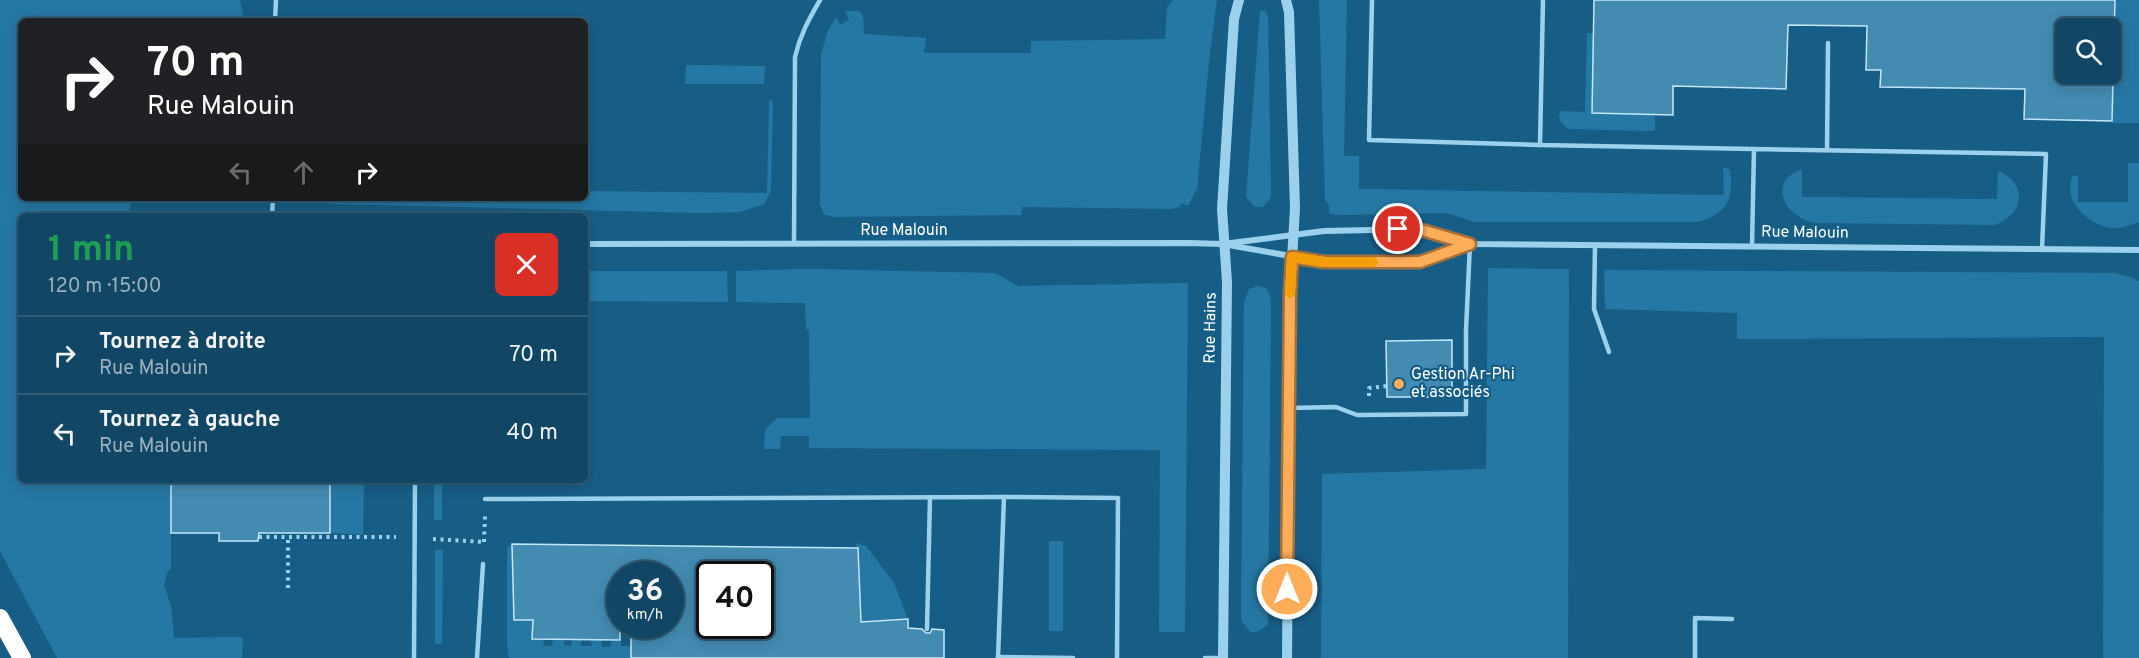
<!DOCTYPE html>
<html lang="fr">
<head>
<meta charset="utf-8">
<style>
	:root { --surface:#114664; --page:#1e506d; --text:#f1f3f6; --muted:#9cb1bf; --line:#305e78 }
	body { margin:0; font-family:Overpass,sans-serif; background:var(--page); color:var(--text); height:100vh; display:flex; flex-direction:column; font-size:22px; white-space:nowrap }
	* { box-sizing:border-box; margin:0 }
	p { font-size:20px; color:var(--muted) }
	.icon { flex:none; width:33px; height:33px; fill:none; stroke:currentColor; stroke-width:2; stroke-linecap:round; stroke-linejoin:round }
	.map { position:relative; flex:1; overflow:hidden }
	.side { position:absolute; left:18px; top:213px; width:570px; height:270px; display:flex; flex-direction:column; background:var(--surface); border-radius:9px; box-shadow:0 3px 15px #0003,0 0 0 2px var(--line) }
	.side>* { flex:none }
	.top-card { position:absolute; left:18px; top:18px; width:570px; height:183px; border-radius:9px; box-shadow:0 3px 15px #0003,0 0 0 2px var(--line); background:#202124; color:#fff; overflow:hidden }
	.controls { position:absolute; left:2055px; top:18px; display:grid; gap:12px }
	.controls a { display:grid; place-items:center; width:66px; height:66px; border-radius:9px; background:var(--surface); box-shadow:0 3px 15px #0003,0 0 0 2px var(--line); font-size:30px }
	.speed { position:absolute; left:606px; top:561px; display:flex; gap:12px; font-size:30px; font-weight:700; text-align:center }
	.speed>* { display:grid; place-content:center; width:78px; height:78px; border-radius:50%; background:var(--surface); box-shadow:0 3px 15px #0003,0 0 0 2px var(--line); line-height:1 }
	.speed small { font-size:15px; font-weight:400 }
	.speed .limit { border:3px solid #111; border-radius:9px; background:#fff; color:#111 }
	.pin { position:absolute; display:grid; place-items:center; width:51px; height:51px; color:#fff; margin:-26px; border:3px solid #fff; border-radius:50%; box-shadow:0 2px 6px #0007 }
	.me { position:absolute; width:66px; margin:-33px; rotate:0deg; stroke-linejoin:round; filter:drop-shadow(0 0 4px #0008) }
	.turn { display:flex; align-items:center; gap:21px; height:126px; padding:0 30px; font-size:27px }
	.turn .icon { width:78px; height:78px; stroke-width:2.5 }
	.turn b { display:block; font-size:42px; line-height:51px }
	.lanes { display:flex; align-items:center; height:57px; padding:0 30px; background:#0003; justify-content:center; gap:30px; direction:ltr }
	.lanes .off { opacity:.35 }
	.round { display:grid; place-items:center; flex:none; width:63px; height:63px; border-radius:9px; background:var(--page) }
	.headline { display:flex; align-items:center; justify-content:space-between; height:102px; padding:0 30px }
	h1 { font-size:36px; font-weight:700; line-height:45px; color:#1e9e55 }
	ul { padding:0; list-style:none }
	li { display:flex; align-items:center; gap:18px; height:78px; padding:0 30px; border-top:2px solid var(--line) }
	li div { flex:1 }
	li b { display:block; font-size:22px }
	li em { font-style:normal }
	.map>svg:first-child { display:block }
	.green { fill:#2678a4 }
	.building { fill:#448bb2; stroke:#c2e7fa; stroke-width:1.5; fill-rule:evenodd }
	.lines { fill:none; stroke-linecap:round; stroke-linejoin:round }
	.path { stroke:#9cd1ed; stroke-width:4; stroke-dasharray:3 4.5; stroke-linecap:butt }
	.service { stroke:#9cd1ed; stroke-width:4.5 }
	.minor { stroke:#9cd1ed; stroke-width:6 }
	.tertiary { stroke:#9cd1ed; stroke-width:10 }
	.motorway { stroke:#fff; stroke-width:18 }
	.route-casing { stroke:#a6703a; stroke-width:15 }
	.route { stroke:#ffad59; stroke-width:10 }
	.slow { stroke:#f59e0b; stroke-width:10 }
	.poi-dot { fill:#ffad59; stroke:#175e86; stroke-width:2 }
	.labels { text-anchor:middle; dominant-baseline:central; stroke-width:4.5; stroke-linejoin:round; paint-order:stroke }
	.street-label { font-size:16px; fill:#fff; stroke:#175e86 }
	.poi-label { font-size:16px; fill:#fff; stroke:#175e86; text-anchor:start }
</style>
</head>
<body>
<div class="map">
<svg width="2139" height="658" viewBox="0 0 2139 658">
	<rect width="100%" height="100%" fill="#175e86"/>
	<g class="green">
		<polygon points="0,0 240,0 244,21 21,21 21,198 131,198 129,216 21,216 21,480 171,480 171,568 167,573 164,586 171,605 174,638 243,637 242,658 57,658 0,551"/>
		<polygon points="1173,0 1217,0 1210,52 1197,189 1188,206 1182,203 1179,207 1172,209 1022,207 1021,215 832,217 824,214 820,205 821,54 828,31 836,17 840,25 849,20 845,11 859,11 863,16 864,34 926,38 924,53 1031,53 1031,41 1165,39 1167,7"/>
		<path d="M1319,0h28l-3,156h15v33l365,6 -1,-27 6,1c3,7 2,12 2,19 -1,20 -16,30 -34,34h-222l-28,-9 -110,2 -8,-2v-7l-4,-6z"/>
		<polygon points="2115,0 2139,0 2139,123 2112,123"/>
		<polygon points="1260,11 1266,11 1268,17 1271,197 1263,207 1255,207 1246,197"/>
		<path d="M1587,33h7l-2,80 63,1v17l-86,-2c-6,-4 -10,-8 -10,-15l2,-3 24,1z"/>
		<polygon points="686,65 765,66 764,84 685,84"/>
		<polygon points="769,100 773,101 771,191 764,204 740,212 702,213 331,204 312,198 585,198 585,191 767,193"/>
		<path d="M2128,163h11v59c-8,3 -20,7 -28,6 -23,-4 -48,-26 -39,-51l6,-2v27h50z"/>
		<path d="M1802,169v28l195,2 1,-28c30,12 27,43 -3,54l-179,-2c-31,-5 -50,-41 -14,-54z"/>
		<polygon points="1488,268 1569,269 1568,658 1321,658 1322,474 1486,469"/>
		<polygon points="810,269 995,273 1018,286 1188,283 1185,632 1159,632 1160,450 809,448 809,436 781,436 780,449 764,449 765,430 777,418 810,418 809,330 806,329 805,303 736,302 736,271"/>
		<polygon points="1604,270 2115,273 2133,278 2139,282 2139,658 2103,658 2104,337 1737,339 1737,313 1605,309"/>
		<polygon points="585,271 727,271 728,302 585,301"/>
		<polygon points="1258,286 1266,288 1270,295 1271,305 1268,625 1257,632 1250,632 1241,620 1244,302 1249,289"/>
		<polygon points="330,480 364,480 363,535 330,533"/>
		<rect x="434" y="480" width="8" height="40"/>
		<rect x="1049" y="541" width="14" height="90"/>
		<polygon points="856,543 866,546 894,583 908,619 851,622 860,613"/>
		<polygon points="512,544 514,620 533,620 532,639 544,639 543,646 552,646 553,640 563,640 564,645 571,646 572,639 581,639 581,646 592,646 591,639 601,639 602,647 611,646 611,639 621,639 621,646 631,646 631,658 509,658 507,643 507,548"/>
		<polygon points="435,550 443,550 442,644 435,644"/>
	</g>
	<g class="building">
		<path d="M1594,0h521l-3,121 -88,-2 1,-30 -145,-2 1,-17h-15l1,-44 -79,-1 -2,64 -113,-3v29l-81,-2zM2066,28h44v46h-44z"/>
		<polygon points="1452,340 1452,397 1387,397 1386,341"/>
		<polygon points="171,480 330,480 330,533 259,533 258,541 219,541 219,533 171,533"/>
		<path d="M512,544l346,4 3,74 47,-3v9l14,1 4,4h4l2,-4 12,1v28h-313v-32h39v-52h-50v66l-88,-1 1,-19h-19zM710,574h50v52h-50z"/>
	</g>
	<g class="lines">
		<g class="path">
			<polyline points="1369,396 1369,388 1387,386"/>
			<polyline points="259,537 396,537"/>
			<polyline points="433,539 484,542"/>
			<polyline points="484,542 485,516"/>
			<polyline points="288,588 288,537"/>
		</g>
		<g class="service">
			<polyline points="1372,0 1369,140 1540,145"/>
			<polyline points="1543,0 1540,145 1754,149"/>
			<polyline points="275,21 276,0"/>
			<polyline points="1827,150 1828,43"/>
			<polyline points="272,216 273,198"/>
			<path d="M794,244l1,-187c5,-22 14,-38 25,-57"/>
			<polyline points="1595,245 1594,309 1609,352"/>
			<polyline points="1752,246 1754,149 2046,154 2042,249"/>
			<polyline points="1289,408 1336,407 1357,415 1466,414 1466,330 1470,244"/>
			<polyline points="485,499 1004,497"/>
			<polyline points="927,629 930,497"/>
			<polyline points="998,657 1073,658"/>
			<polyline points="414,658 415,480"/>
			<polyline points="477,658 483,564"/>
			<polyline points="998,658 1004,497 1118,498 1117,658"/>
			<polyline points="1205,658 1223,658"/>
			<polyline points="1695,658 1695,618 1732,619"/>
		</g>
		<g class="minor">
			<polyline points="585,244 1189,243 1223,244 1324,262 1420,262 1469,245"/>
			<polyline points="1223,244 1324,231 1418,229 1470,244 2139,250"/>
		</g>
		<g class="tertiary">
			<polyline points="1286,0 1289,12 1295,208 1290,294 1287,658"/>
			<polyline points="1223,658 1227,282 1222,209 1234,19 1239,0"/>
		</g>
		<polyline class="motorway" points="0,618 22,658"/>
	</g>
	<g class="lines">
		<defs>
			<polyline id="route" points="1287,589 1290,294 1292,257 1324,262 1420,262 1470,244 1418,229 1398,229"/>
		</defs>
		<use href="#route" class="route-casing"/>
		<use href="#route" class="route"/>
		<polyline class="slow" points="1290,293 1292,257 1324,262 1373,262"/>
	</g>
	<circle class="poi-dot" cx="1399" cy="384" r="6"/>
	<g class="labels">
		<g class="street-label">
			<text x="904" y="231">Rue Malouin</text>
			<text transform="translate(1805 233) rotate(1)">Rue Malouin</text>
			<text transform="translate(1211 328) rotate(-89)">Rue Hains</text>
		</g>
		<g class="poi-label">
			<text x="1411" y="375">Gestion Ar-Phi<tspan x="1411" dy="18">et associés</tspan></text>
		</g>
	</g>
</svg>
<div class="controls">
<a><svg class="icon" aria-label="search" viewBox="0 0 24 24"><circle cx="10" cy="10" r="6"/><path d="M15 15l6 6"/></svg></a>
</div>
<div class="speed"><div>36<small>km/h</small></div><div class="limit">40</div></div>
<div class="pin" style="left:1398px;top:229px;background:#d93025"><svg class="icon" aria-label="arrive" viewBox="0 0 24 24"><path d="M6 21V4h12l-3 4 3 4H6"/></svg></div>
<svg class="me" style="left:1287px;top:589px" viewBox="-20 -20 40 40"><circle r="17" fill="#ffad59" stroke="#fff" stroke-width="3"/><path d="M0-11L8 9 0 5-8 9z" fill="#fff"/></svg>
<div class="top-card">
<div class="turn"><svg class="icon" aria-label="right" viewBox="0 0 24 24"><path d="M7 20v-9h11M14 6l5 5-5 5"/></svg><div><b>70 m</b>Rue Malouin</div></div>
<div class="lanes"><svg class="icon off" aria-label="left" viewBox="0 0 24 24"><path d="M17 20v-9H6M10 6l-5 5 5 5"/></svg><svg class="icon off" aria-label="ahead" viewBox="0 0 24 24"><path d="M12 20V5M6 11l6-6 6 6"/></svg><svg class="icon" aria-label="right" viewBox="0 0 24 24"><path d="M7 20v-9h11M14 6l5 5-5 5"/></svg></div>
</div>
<section class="side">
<div class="headline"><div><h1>1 min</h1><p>120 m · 15:00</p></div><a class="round" style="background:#d93025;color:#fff"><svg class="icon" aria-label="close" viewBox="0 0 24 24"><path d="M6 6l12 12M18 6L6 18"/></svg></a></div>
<ul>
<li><svg class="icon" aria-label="right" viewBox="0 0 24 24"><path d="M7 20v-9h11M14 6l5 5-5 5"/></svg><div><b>Tournez à droite</b><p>Rue Malouin</p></div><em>70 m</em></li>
<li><svg class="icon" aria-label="left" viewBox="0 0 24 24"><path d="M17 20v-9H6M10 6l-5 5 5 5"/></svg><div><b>Tournez à gauche</b><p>Rue Malouin</p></div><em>40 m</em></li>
</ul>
</section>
</div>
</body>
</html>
